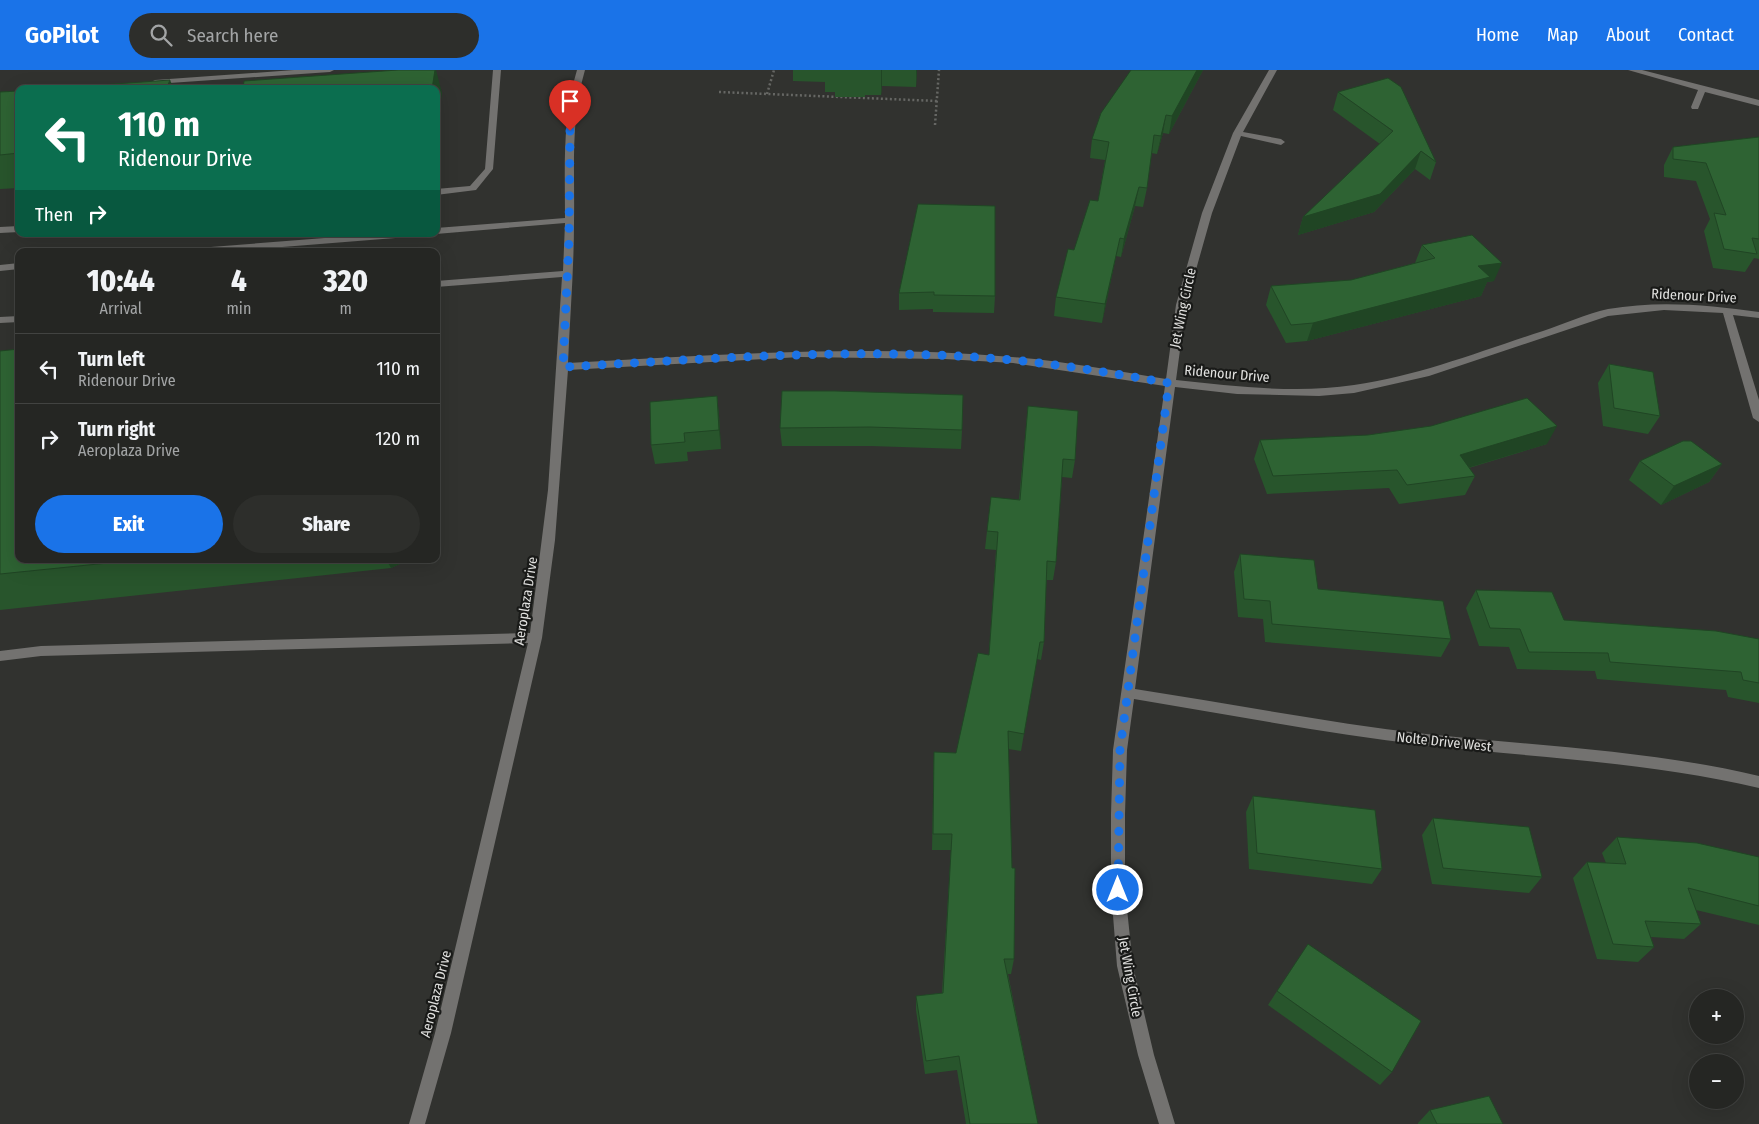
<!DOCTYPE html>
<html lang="en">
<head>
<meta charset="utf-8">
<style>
	:root { --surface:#252623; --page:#2d2e2b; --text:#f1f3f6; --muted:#a3a5a6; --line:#424341; --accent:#1a73e8 }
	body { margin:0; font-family:"Fira Sans Condensed",sans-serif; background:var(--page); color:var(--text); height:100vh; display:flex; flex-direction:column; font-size:19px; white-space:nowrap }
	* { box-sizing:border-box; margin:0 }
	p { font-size:16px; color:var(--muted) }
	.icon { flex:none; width:28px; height:28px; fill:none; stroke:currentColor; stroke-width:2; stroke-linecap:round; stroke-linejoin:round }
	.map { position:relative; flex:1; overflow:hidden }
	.sheet { position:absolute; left:15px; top:178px; width:425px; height:315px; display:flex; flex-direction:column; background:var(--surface); border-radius:10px; box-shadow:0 5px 20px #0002,0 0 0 1px var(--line) }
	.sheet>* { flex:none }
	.hud { position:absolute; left:15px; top:15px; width:425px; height:152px; border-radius:10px; box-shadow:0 5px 20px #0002,0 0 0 1px var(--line); background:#0b6e4f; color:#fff; overflow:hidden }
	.fabs { position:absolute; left:1689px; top:919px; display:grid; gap:10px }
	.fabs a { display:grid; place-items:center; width:55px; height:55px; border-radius:50%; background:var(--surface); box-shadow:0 5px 20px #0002,0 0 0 1px var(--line); font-size:25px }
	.pin { position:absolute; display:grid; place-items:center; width:42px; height:42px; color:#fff; margin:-51px -21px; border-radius:50% 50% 50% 0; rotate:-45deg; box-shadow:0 0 5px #0007 }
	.pin .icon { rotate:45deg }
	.me { position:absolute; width:55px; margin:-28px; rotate:0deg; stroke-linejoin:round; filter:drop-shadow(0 0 4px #0008) }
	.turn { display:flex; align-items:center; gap:18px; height:105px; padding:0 20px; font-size:22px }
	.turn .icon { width:65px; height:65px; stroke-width:2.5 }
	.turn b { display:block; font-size:35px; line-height:42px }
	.then { display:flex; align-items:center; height:48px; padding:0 20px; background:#0003; gap:10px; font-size:19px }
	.eta { display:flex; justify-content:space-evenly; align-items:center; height:85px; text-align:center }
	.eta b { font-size:30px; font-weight:800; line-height:35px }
	.primary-button { display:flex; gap:10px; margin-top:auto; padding:10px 20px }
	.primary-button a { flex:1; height:58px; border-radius:30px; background:var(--accent); color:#fff; font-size:20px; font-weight:800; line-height:58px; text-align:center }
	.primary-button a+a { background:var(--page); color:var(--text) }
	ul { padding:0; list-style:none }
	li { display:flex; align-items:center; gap:15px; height:70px; padding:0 20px; border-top:1px solid var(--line) }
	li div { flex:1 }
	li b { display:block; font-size:19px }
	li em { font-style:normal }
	header { display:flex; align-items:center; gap:30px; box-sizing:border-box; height:70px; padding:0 25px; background:var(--accent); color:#fff }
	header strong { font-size:24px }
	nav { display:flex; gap:28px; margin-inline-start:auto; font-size:18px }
	.search { width:350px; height:45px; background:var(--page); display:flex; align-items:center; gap:12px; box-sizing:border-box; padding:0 18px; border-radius:28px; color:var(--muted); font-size:19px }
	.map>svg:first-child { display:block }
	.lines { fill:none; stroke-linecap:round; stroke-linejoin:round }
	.path { stroke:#666764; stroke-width:2.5; stroke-dasharray:2 2.5; stroke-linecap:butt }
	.minor { fill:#737270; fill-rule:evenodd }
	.wall { fill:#28552c }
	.shaded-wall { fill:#204524 }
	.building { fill:#2e6333; stroke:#204524 }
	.route { stroke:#1a73e8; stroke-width:9; stroke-dasharray:0 16.2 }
	.labels { text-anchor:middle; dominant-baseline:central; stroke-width:4.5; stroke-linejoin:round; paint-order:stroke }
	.street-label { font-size:14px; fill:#e1e1df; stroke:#191a18 }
</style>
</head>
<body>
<header>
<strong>GoPilot</strong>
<div class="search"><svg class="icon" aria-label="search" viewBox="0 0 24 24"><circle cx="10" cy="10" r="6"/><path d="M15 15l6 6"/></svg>Search here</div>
<nav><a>Home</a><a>Map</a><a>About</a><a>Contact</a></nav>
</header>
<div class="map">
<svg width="1759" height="1054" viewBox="0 0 1759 1054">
	<rect width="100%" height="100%" fill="#31322f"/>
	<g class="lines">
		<g class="path">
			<polyline points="719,22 937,31"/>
			<polyline points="767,24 774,0"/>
			<polyline points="935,55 939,0"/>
		</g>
		<g class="minor">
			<polygon points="294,0 334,0 330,2 155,14 151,12 155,10"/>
			<polygon points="493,0 501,0 493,99 476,120 436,125 436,119 470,116 485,99"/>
			<path d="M577,0h8c-15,51 -10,100 -11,152 0,47 -4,94 -6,141 148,-8 296,-19 444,-6 51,4 103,14 154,22l10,-74 26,-92 31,-80 36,-63h8l-34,62 38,7 4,3 -4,3 -40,-9 -29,77 -26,92 -10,75c58,6 120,14 178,5 65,-9 127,-34 189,-54 21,-7 43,-17 65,-22 51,-9 101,-4 151,3v6l-26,-3 26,85v22l-6,-4 -30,-105 -59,-3 -56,6 -179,60 -75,17 -35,3 -82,-2 -62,-7 -40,302c97,15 194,34 291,45 111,12 224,16 333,42v12c-109,-26 -222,-30 -334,-43 -97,-11 -194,-30 -291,-46l-7,51 -2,64v76l8,76 21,89 21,69h-16l-21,-69 -21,-89 -6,-76v-76l2,-64 52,-364 -152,-23 -68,-4 -145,-2 -232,13 -13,170 -13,98 -91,395 -26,91h-16l26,-91 93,-390 -487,13 -41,5v-10l41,-5 489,-13 18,-143 14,-213 -126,10v-6l127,-10 2,-48 -129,11v-6l129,-10c0,-51 -3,-99 12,-148z"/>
			<polygon points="1628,0 1642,0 1759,30 1759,36 1705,22 1698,39 1692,39 1691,37 1698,20"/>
			<polygon points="19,156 19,162 0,163 0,157"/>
			<polygon points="376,164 413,164 408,167 231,181 193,181 198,178"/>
			<polygon points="19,193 19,199 0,201 0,195"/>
			<polygon points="19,246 19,252 0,253 0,247"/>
		</g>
	</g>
	<g class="wall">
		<polygon points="793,0 917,0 916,17 882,16 881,25 865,25 865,27 835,27 835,22 825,22 825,12 793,11"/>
		<polygon points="1203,0 1169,64 1163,63 1157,84 1151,83 1147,118 1143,137 1135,136 1121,187 1116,186 1102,253 1054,246 1056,227 1074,180 1098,131 1105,90 1090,88 1092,69"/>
		<polygon points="19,21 19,118 0,119 0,22"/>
		<polygon points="1338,22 1436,92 1430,110 1415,99 1374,142 1298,165 1303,147 1380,74 1333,40"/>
		<polygon points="1759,67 1759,189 1754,188 1745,202 1713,198 1704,161 1710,149 1696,111 1664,107 1664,95 1673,77"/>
		<polygon points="918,134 995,226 994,243 933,242 933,239 899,240 899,223"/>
		<polygon points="1422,175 1494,211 1487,212 1481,226 1307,271 1286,273 1266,235 1271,216 1351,210 1415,193"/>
		<polygon points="0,281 19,489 403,489 402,493 391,498 0,540"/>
		<polygon points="1609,294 1660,346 1648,364 1603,356 1598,313"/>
		<polygon points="835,321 962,360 961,379 871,376 782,376 780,358"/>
		<polygon points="717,326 719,345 721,379 687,382 688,391 655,394 651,375"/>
		<polygon points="1028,336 1075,390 1072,408 1062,407 1056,492 1053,510 1046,510 1044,572 1041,590 1037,589 1021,681 1008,679 1014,889 1011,904 1008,904 1038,1054 966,1054 957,1000 925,1004 916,940 916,926 942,923 951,780 932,780 934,682 956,683 989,584 996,480 985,479 987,461 1019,429"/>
		<polygon points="1260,370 1547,374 1469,398 1475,406 1465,425 1399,434 1389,418 1267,424 1254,389"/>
		<polygon points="1640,391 1722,394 1709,412 1661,435 1629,410"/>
		<polygon points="1240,484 1318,519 1451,569 1441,587 1265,572 1263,549 1238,547 1234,502"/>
		<polygon points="1476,520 1564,550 1759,569 1759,633 1728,627 1726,620 1597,609 1595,601 1517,599 1509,577 1479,576 1466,538"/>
		<polygon points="1253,726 1382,799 1372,814 1249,799 1246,742"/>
		<polygon points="1433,748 1542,807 1529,823 1432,814 1422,765"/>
		<polygon points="1617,767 1759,787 1759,855 1696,840 1701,854 1684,869 1651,867 1654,877 1638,892 1597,889 1573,808 1587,792 1606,793 1602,783"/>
		<polygon points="1277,921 1392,1002 1380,1015 1268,935"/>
		<polygon points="1430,1040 1503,1054 1418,1054 1418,1053"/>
	</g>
	<g class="shaded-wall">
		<polygon points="435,0 436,0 442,23 436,64 436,19 432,19"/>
		<polygon points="881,0 882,0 882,16 881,25"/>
		<polygon points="916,0 917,0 916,17"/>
		<polygon points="1197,0 1203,0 1169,64 1172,46"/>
		<polygon points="170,10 174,19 166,19"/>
		<polygon points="1166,45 1163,63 1157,84 1161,66"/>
		<polygon points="1421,81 1415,99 1374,142 1298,165 1303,147"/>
		<polygon points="1139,117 1135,136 1121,187 1124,169"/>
		<polygon points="1120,168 1116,186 1102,253 1105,234"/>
		<polygon points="1502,193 1494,211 1487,212 1481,226 1307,271 1313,253 1478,196"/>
		<polygon points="717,326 719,345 721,379 719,360"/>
		<polygon points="1557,356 1547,374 1451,403 1460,385"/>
		<polygon points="1722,394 1709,412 1661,435 1674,416"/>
		<polygon points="386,489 403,489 402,493 391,498"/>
	</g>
	<g class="building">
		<polygon points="398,0 435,0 432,19 243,19 244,11"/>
		<polygon points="1131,0 1197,0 1172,46 1166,45 1161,66 1154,65 1147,118 1139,117 1124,169 1120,168 1105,234 1056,227 1068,179 1074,180 1090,130 1098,131 1109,72 1092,69 1101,43"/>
		<polygon points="1388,8 1401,17 1436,92 1421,81 1380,124 1303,147 1393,61 1338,22"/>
		<polygon points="170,10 166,19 44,19"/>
		<polygon points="19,21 19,83 0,85 0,22"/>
		<polygon points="1759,67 1759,169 1752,168 1757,184 1724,179 1714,143 1726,145 1706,93 1673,89 1673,77"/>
		<polygon points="918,134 995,136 995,226 934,225 934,222 899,223"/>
		<polygon points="1472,165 1502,193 1478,196 1490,207 1313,253 1291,255 1271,216 1351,210 1435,188 1422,175"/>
		<polygon points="19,279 19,489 147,489 0,504 0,281"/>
		<polygon points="1609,294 1653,302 1660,346 1614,338"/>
		<polygon points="782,321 835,321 963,325 962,360 870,357 780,358"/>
		<polygon points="717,326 719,360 684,363 685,372 651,375 650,332"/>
		<polygon points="1527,328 1557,356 1460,385 1475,406 1407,415 1397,400 1273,406 1260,370 1368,365 1431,356"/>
		<polygon points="1028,336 1078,341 1075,390 1063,389 1056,492 1047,491 1044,572 1040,572 1024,664 1008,661 1012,798 1015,798 1014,889 1004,889 1038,1054 970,1054 959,986 926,991 916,926 943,923 952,764 933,764 934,682 956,683 978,583 989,585 998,462 987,461 991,427 1020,430"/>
		<polygon points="1683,371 1691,371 1722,394 1674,416 1640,391"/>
		<polygon points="1240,484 1314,490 1318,519 1443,531 1451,569 1272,554 1270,531 1244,529"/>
		<polygon points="1476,520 1552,522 1564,550 1716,561 1759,569 1759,613 1743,610 1741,602 1610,592 1608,583 1529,582 1520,559 1490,558"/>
		<polygon points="1253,726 1375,740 1382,799 1257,783"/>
		<polygon points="1433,748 1529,757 1542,807 1443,798"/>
		<polygon points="1617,767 1697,773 1759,787 1759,836 1688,818 1701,854 1645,851 1654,877 1613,874 1587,792 1626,794"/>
		<polygon points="1308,874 1421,951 1392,1002 1277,921"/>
		<polygon points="1489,1026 1503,1054 1437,1054 1430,1040"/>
	</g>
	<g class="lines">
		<path class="route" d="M570,61l-1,108 -6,128c149,-8 300,-21 449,-7 53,5 105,14 157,23l-49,367 -2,140"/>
	</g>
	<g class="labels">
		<g class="street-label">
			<text transform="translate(1694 226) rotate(3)">Ridenour Drive</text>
			<text transform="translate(1183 238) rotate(-78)">Jet Wing Circle</text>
			<text transform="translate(1227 304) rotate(5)">Ridenour Drive</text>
			<text transform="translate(526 531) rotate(-81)">Aeroplaza Drive</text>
			<text transform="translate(1444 672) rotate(6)">Nolte Drive West</text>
			<text transform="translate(1130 907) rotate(80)">Jet Wing Circle</text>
			<text transform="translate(436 924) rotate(-76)">Aeroplaza Drive</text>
		</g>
	</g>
</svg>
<div class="fabs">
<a>+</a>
<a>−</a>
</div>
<div class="pin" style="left:570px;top:61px;background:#d93025"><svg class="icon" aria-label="arrive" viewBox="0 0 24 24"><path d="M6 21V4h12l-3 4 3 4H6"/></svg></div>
<svg class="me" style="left:1118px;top:820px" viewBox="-20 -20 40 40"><circle r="17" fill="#1a73e8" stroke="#fff" stroke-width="3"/><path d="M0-11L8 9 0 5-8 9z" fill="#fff"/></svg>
<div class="hud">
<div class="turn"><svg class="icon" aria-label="left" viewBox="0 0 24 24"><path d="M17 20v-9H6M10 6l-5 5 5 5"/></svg><div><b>110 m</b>Ridenour Drive</div></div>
<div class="then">Then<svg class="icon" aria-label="right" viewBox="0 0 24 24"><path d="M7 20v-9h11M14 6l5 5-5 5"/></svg></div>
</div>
<section class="sheet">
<div class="eta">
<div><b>10:44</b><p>Arrival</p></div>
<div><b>4</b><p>min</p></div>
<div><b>320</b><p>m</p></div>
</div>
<ul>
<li><svg class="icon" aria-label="left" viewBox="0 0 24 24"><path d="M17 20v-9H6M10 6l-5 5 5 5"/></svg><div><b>Turn left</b><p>Ridenour Drive</p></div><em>110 m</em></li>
<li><svg class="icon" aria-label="right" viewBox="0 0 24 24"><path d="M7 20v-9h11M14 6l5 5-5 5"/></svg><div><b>Turn right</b><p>Aeroplaza Drive</p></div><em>120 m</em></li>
</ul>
<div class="primary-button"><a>Exit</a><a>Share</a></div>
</section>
</div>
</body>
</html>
